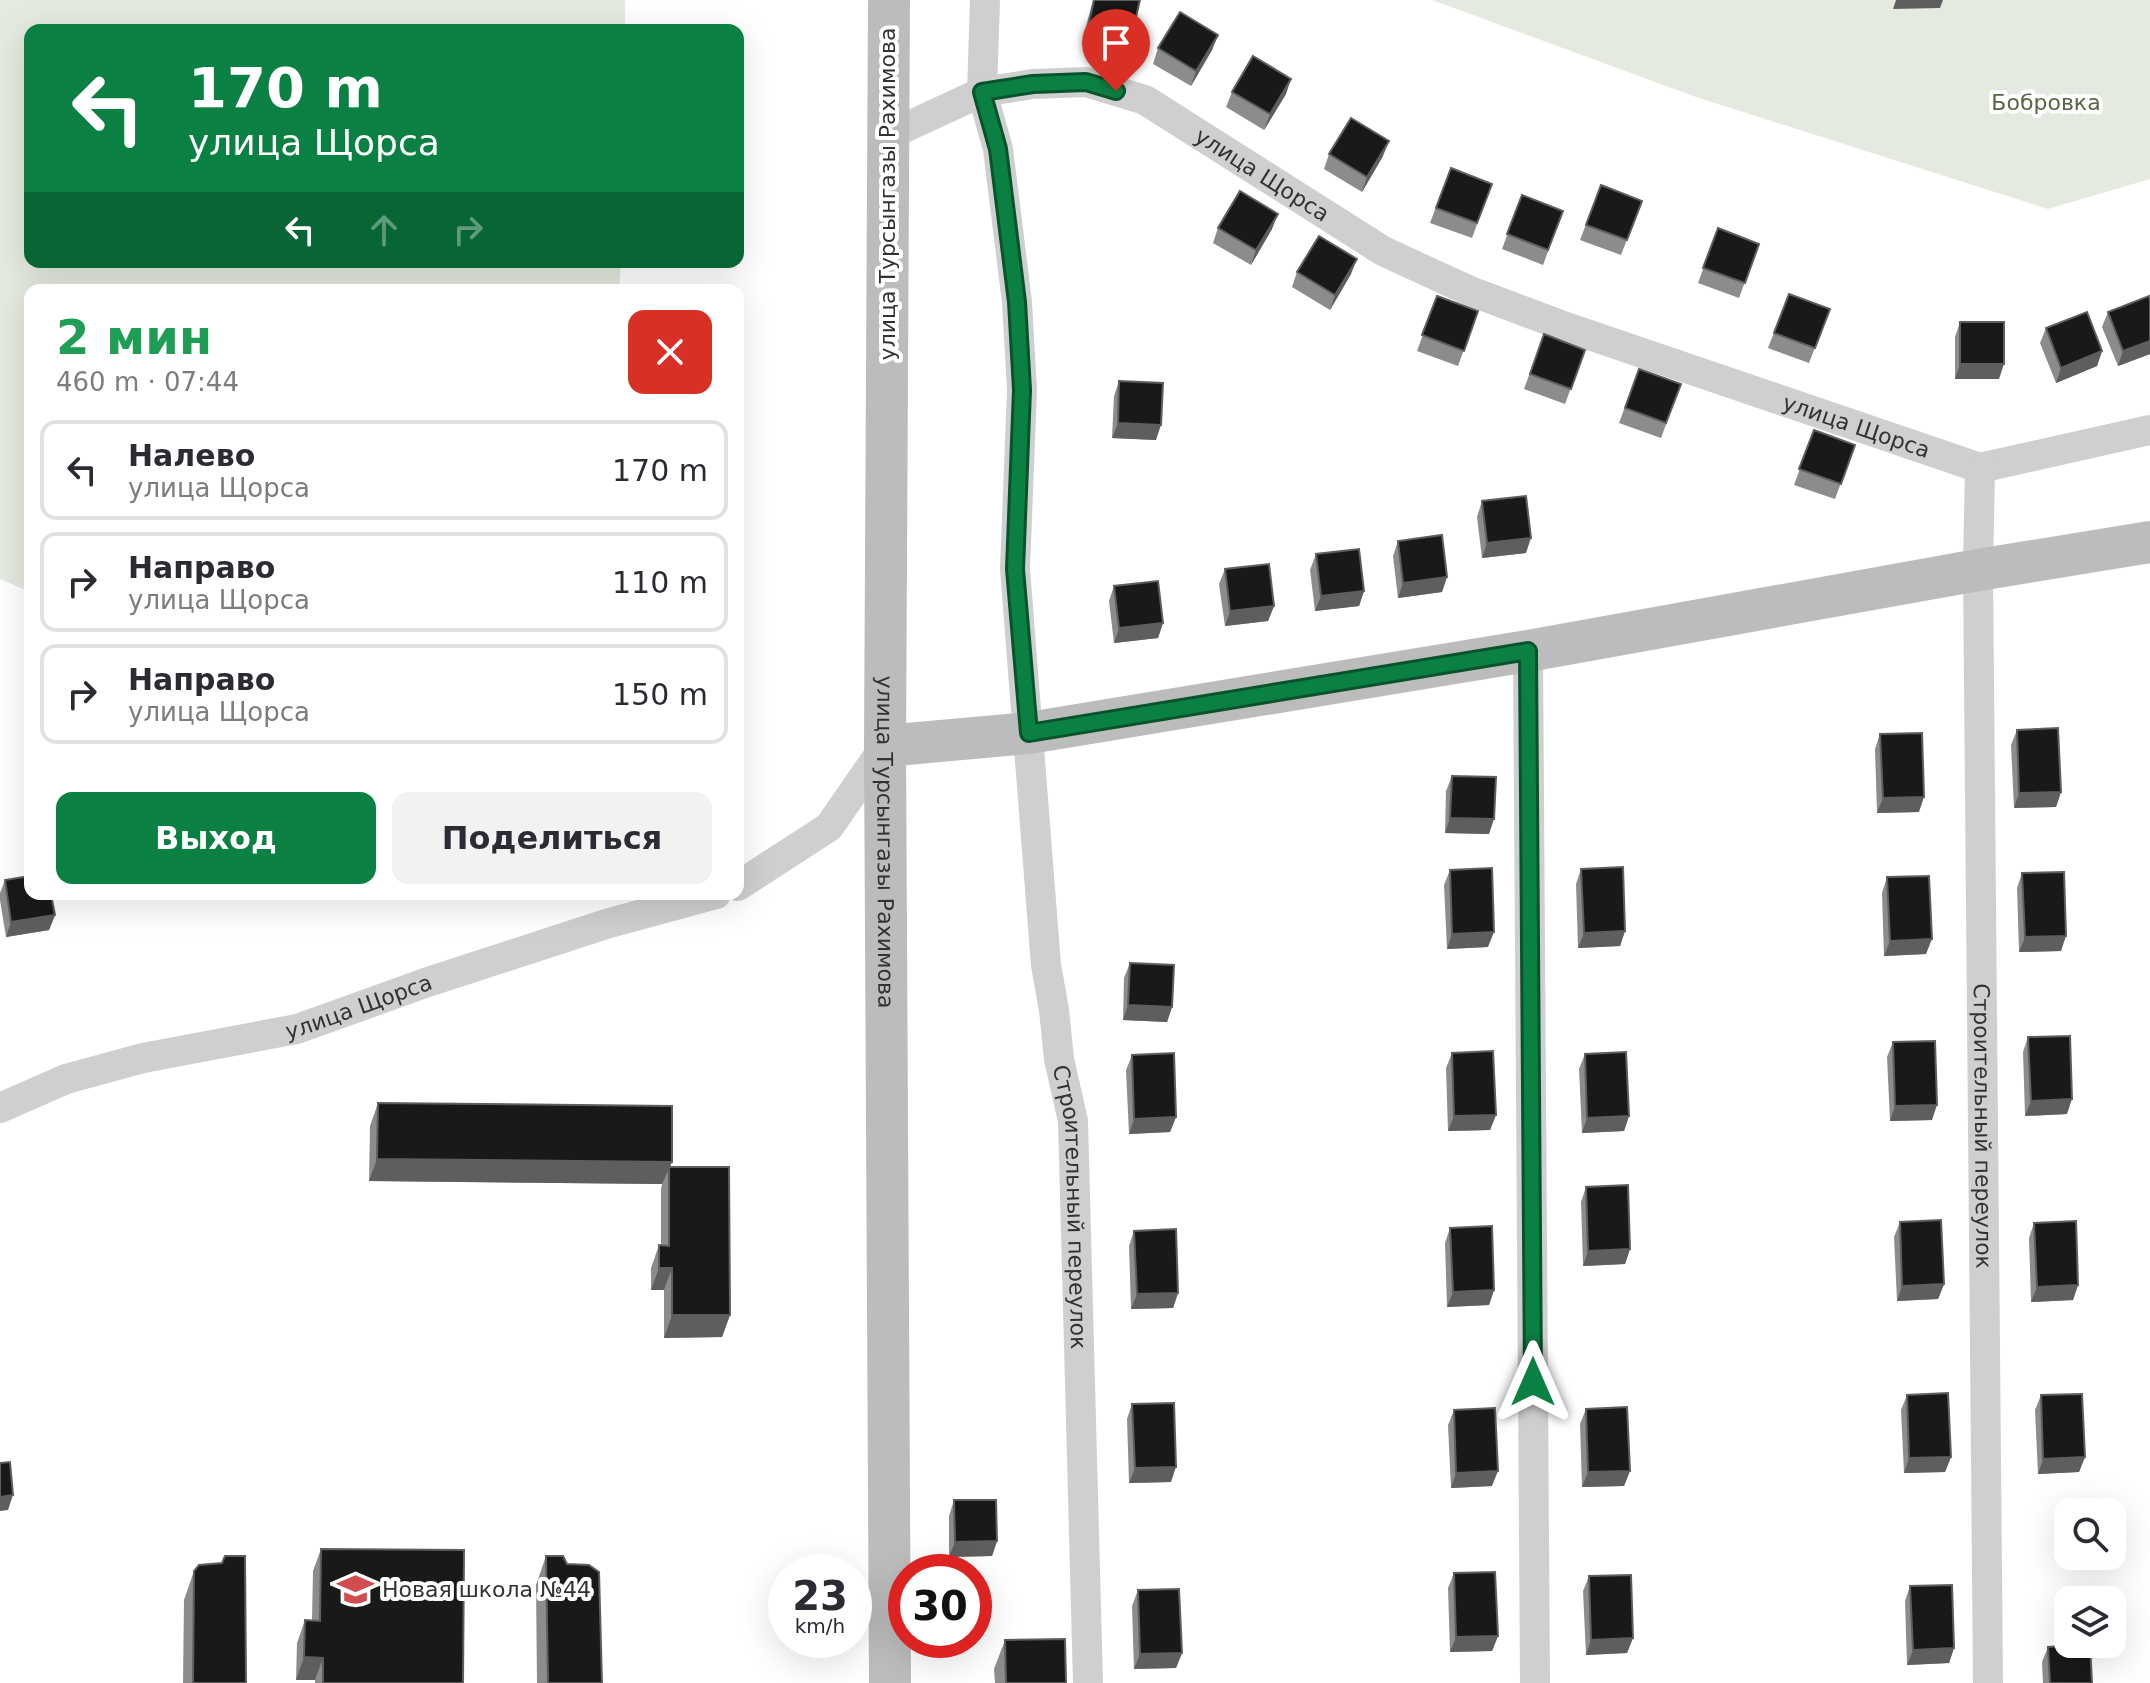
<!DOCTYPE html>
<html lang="ru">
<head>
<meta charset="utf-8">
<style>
	:root { --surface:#fff; --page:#f2f2f3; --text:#2b2b33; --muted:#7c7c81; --line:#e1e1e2; --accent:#0b8043 }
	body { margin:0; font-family:"DejaVu Sans",sans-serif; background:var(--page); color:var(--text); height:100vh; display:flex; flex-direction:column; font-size:30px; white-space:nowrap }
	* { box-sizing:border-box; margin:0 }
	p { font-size:26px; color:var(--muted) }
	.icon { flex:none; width:44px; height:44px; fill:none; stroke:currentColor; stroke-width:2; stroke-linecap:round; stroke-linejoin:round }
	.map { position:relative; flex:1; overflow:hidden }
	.sheet { position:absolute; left:24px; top:284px; width:720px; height:616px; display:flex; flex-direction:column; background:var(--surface); border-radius:16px; box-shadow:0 8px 32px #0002 }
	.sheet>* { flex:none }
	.guide { position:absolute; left:24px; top:24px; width:720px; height:244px; border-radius:16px; box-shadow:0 8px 32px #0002; background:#0b8043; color:#fff; overflow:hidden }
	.fabs { position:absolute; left:2054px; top:1498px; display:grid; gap:16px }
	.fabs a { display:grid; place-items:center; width:72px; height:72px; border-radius:16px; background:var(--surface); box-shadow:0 8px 32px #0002; font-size:40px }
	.speed { position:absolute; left:768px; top:1554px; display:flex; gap:16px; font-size:40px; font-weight:700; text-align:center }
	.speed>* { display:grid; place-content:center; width:104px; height:104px; border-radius:50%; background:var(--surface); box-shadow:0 8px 32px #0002; line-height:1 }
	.speed small { font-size:20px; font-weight:400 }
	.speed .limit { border:12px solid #d22; background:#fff; color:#111 }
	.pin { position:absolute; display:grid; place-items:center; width:68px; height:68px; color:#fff; margin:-82px -34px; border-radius:50% 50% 50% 0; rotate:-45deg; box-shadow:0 0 8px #0007 }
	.pin .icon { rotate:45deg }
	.me { position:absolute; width:88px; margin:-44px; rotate:0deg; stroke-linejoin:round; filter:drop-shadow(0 0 6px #0008) }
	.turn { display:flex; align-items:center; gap:28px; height:168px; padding:0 32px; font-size:36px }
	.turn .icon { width:104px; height:104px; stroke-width:2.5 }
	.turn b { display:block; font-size:56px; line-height:68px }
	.lanes { display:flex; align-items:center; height:76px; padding:0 32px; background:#0003; justify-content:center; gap:40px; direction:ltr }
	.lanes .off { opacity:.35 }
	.round { display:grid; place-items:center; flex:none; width:84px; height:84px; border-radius:16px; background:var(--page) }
	.summary { display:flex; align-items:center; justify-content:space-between; height:136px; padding:0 32px }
	h1 { font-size:48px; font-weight:600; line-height:60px; color:#1e9e55 }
	.cta { display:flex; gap:16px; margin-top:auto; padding:16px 32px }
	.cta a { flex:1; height:92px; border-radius:16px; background:var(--accent); color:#fff; font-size:32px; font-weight:600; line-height:92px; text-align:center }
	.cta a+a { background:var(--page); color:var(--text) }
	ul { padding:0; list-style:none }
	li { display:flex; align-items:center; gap:24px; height:100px; margin:0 16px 12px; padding:0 16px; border:4px solid var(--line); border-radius:16px }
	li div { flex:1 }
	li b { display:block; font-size:30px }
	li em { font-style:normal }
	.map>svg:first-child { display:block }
	.green { fill:#e4eadf }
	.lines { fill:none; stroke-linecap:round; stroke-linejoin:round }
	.street { stroke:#cfcfcf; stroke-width:30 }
	.secondary { stroke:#bcbcbc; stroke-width:42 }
	.wall { fill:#8c8c8c }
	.shaded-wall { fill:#5e5e5e }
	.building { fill:#191919; stroke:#5e5e5e; stroke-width:2 }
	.route-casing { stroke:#07532c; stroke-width:20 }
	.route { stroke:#0b8043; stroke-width:14 }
	.labels { text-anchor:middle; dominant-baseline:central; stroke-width:8; stroke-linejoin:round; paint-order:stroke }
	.park-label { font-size:22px; fill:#536944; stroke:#fff }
	.street-label { font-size:22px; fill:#323232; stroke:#fff }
	.poi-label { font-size:22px; fill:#323232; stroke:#fff; text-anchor:start }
</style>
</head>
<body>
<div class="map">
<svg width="2150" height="1683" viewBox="0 0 2150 1683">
	<rect width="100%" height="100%" fill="#fff"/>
	<g class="green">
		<polygon points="0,0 625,0 625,30 30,30 30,262 621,262 619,290 30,290 30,592 0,579"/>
		<polygon points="1432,0 2150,0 2150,179 2048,209 1696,97"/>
	</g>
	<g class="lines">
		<g class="street">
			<path id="s1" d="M985,0l-3,92 16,57 19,153 5,88 -7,179 31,396 8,45 5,49 14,62 15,562"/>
			<path id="s2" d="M887,136l95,-44 51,-8 53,-2 59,18 238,151 87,40 96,36 414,141 170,-38"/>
			<path id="s3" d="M1980,468l-2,102 10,1113"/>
			<polyline points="1528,651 1535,1683"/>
			<polyline points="738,886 829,827 885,746"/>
			<path id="s4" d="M0,1108l66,-29 77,-21 154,-29 128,-46 181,-59 110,-30"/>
		</g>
		<g class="secondary">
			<path id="s5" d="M889,0l-4,746 5,937"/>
			<polyline points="885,746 1029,733 1528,651 1978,570 2150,542"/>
		</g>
	</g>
	<g class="wall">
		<polygon points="1093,0 1140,0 1132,34 1126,49 1083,38"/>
		<polygon points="1218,35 1212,50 1191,86 1153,64 1158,48"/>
		<polygon points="1232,92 1286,94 1264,130 1226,107"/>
		<polygon points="1329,154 1383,156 1362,192 1324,169"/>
		<polygon points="1451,168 1492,184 1472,238 1430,223"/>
		<polygon points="1601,185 1642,201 1621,255 1580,240"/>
		<polygon points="1522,195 1563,211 1543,265 1502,249"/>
		<polygon points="1218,228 1272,229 1251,265 1213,243"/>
		<polygon points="1718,228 1759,244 1739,298 1698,283"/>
		<polygon points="1297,272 1351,274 1330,310 1292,287"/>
		<polygon points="1789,294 1830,309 1809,363 1768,348"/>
		<polygon points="1437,296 1478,311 1458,366 1417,351"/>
		<polygon points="2150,300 2150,354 2118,366 2102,327 2108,312"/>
		<polygon points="1960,322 1999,379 1955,379 1955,337"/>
		<polygon points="2046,328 2102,351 2097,366 2056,383 2040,343"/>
		<polygon points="1544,334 1585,350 1565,404 1524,389"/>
		<polygon points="1639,369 1681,384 1661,438 1619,423"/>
		<polygon points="1119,381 1156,440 1112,438 1114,396"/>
		<polygon points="1814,430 1855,445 1835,499 1794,485"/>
		<polygon points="1482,501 1526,553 1482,558 1477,517"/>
		<polygon points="1398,541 1447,577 1442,592 1398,598 1393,556"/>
		<polygon points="1316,554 1364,591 1359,606 1315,611 1310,570"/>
		<polygon points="1225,569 1274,606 1268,621 1225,626 1219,584"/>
		<polygon points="1114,586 1163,623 1158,638 1114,643 1109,601"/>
		<polygon points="2017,730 2061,792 2056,807 2014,808 2011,745"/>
		<polygon points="1880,734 1919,812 1877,813 1875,749"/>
		<polygon points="1452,776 1489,834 1445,833 1446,791"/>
		<polygon points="1581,869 1625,931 1620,946 1578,948 1576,884"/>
		<polygon points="1450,870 1488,947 1447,949 1444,885"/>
		<polygon points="2022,873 2061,951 2019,952 2017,888"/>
		<polygon points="1887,877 1926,954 1884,956 1882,893"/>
		<polygon points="5,880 55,915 49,930 6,937 0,900 0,893"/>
		<polygon points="1130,963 1172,1007 1167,1022 1123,1020 1124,978"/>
		<polygon points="2028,1037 2067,1114 2025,1116 2023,1052"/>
		<polygon points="1893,1042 1932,1120 1890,1121 1887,1057"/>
		<polygon points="1452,1053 1496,1115 1490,1130 1448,1131 1446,1068"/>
		<polygon points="1585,1054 1629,1116 1624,1131 1582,1133 1579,1069"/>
		<polygon points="1132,1055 1176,1117 1170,1132 1129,1134 1126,1070"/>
		<polygon points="378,1103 672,1162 670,1167 730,1315 722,1337 664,1338 664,1290 651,1290 651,1268 659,1245 661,1246 661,1189 662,1184 369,1181 370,1126"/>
		<polygon points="1586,1187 1630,1249 1625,1264 1583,1266 1581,1202"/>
		<polygon points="1900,1222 1944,1284 1938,1299 1897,1301 1894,1237"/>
		<polygon points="2034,1223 2078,1285 2073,1300 2031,1302 2029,1238"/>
		<polygon points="1450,1228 1494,1290 1489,1305 1447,1307 1445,1243"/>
		<polygon points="1134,1231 1178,1293 1173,1308 1131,1309 1129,1246"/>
		<polygon points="1907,1395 1951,1457 1945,1472 1904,1473 1901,1410"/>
		<polygon points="2041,1395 2085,1457 2079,1472 2038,1474 2035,1410"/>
		<polygon points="1132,1404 1171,1482 1129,1483 1127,1419"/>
		<polygon points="1586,1409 1630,1471 1624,1486 1582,1487 1580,1424"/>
		<polygon points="1454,1410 1492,1486 1451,1488 1448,1425"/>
		<polygon points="954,1500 997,1541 992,1556 949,1557 949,1516"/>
		<polygon points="321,1549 463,1683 315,1683 315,1680 296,1680 297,1643 305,1620 312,1621 313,1571"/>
		<polygon points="546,1556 602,1683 537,1683 536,1585"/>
		<polygon points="194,1571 246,1683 183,1683 184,1600"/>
		<polygon points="1454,1573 1498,1636 1492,1651 1450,1652 1448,1588"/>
		<polygon points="1589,1576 1633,1638 1627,1653 1586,1655 1583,1591"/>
		<polygon points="1910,1586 1954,1648 1949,1663 1907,1665 1905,1601"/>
		<polygon points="1138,1590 1182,1653 1176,1668 1134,1669 1132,1606"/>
		<polygon points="1005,1640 1066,1683 995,1683 994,1669"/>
		<polygon points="2048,1647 2092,1683 2043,1683 2042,1662"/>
	</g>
	<g class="shaded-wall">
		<polygon points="1896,0 1943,0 1940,8 1893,9"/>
		<polygon points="1218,35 1212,50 1191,86 1196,71"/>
		<polygon points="1291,79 1286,94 1264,130 1270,114"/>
		<polygon points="1389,141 1383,156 1362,192 1367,177"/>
		<polygon points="1278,214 1272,229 1251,265 1256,250"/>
		<polygon points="1357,259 1351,274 1330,310 1335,295"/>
		<polygon points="2150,341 2150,354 2118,366 2123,351"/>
		<polygon points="2102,351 2097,366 2056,383 2061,368"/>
		<polygon points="1960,364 2004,364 1999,379 1955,379"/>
		<polygon points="1118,423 1161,425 1156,440 1112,438"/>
		<polygon points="738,438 742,438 738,450"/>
		<polygon points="1531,538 1526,553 1482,558 1487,543"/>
		<polygon points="1447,577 1442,592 1398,598 1403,583"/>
		<polygon points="1364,591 1359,606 1315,611 1321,596"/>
		<polygon points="1274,606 1268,621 1225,626 1230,611"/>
		<polygon points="1163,623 1158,638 1114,643 1119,628"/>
		<polygon points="2061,792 2056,807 2014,808 2019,793"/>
		<polygon points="1924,797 1919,812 1877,813 1883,798"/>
		<polygon points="1450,818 1494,819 1489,834 1445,833"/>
		<polygon points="165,894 198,894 163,900"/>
		<polygon points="55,915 49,930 6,937 11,922"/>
		<polygon points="1625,931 1620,946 1578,948 1584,933"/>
		<polygon points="1494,932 1488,947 1447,949 1452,934"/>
		<polygon points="2066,936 2061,951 2019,952 2025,937"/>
		<polygon points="1932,939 1926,954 1884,956 1890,941"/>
		<polygon points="1128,1005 1172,1007 1167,1022 1123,1020"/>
		<polygon points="2072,1099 2067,1114 2025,1116 2031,1101"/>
		<polygon points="1937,1105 1932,1120 1890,1121 1895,1106"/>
		<polygon points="1496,1115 1490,1130 1448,1131 1454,1116"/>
		<polygon points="1629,1116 1624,1131 1582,1133 1587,1118"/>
		<polygon points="1176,1117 1170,1132 1129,1134 1134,1119"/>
		<polygon points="377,1159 672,1162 662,1184 369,1181"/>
		<polygon points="1630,1249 1625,1264 1583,1266 1588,1251"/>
		<polygon points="659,1268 672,1268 664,1290 651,1290"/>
		<polygon points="1944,1284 1938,1299 1897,1301 1902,1286"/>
		<polygon points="2078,1285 2073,1300 2031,1302 2037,1287"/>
		<polygon points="1494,1290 1489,1305 1447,1307 1453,1292"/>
		<polygon points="1178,1293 1173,1308 1131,1309 1137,1294"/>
		<polygon points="672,1315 730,1315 722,1337 664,1338"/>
		<polygon points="1951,1457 1945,1472 1904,1473 1909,1458"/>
		<polygon points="2085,1457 2079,1472 2038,1474 2043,1459"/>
		<polygon points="1176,1467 1171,1482 1129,1483 1135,1468"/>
		<polygon points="1498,1471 1492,1486 1451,1488 1456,1473"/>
		<polygon points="1630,1471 1624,1486 1582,1487 1588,1472"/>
		<polygon points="13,1495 8,1510 0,1511 0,1497"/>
		<polygon points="997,1541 992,1556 949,1557 955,1542"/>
		<polygon points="1498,1636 1492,1651 1450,1652 1456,1637"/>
		<polygon points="1633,1638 1627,1653 1586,1655 1591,1640"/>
		<polygon points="1954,1648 1949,1663 1907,1665 1913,1650"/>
		<polygon points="1182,1653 1176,1668 1134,1669 1140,1654"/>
		<polygon points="304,1657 323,1658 315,1680 296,1680"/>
	</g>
	<g class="building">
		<polygon points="1094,0 1140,0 1132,34 1089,23"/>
		<polygon points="1180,12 1218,35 1196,71 1158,48"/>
		<polygon points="1253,56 1291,79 1270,114 1232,92"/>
		<polygon points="1351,118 1389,141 1367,177 1329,154"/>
		<polygon points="1451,168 1492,184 1477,223 1436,208"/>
		<polygon points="1601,185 1642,201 1627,240 1586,225"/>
		<polygon points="1240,191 1278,214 1256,250 1218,228"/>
		<polygon points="1522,195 1563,211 1548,250 1507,234"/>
		<polygon points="1718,228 1759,244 1745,283 1703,268"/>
		<polygon points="1319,236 1357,259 1335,295 1297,272"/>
		<polygon points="719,287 719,290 674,290 674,289"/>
		<polygon points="1789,294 1830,309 1815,348 1774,333"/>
		<polygon points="1437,296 1478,311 1464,351 1422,335"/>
		<polygon points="2149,296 2150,300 2150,341 2123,351 2108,312"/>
		<polygon points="2087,312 2102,351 2061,368 2046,328"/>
		<rect x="1960" y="322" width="44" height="42"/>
		<polygon points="1544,334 1585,350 1571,389 1530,374"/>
		<polygon points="1639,369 1681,384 1666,423 1625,408"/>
		<polygon points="1119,381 1163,383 1161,425 1118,423"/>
		<polygon points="738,390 740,390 742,438 738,438"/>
		<polygon points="1814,430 1855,445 1841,484 1799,469"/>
		<polygon points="1526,496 1531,538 1487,543 1482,501"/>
		<polygon points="1442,535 1447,577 1403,583 1398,541"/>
		<polygon points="1359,549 1364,591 1321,596 1316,554"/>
		<polygon points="1269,564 1274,606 1230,611 1225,569"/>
		<polygon points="1158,581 1163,623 1119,628 1114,586"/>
		<polygon points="2058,728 2061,792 2019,793 2017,730"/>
		<polygon points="1922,733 1924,797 1883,798 1880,734"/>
		<polygon points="1452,776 1496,777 1494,819 1450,818"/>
		<polygon points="1623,867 1625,931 1584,933 1581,869"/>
		<polygon points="1492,868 1494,932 1452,934 1450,870"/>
		<polygon points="2064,872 2066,936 2025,937 2022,873"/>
		<polygon points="30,876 30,894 51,894 55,915 11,922 5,880"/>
		<polygon points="1929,876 1932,939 1890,941 1887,877"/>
		<polygon points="1130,963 1174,965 1172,1007 1128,1005"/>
		<polygon points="2070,1036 2072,1099 2031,1101 2028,1037"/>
		<polygon points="1935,1041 1937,1105 1895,1106 1893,1042"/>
		<polygon points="1493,1051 1496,1115 1454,1116 1452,1053"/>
		<polygon points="1626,1052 1629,1116 1587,1118 1585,1054"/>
		<polygon points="1174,1053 1176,1117 1134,1119 1132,1055"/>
		<polygon points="378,1103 672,1106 672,1162 377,1159"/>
		<polygon points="669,1167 729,1167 730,1315 672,1315 672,1268 659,1268 659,1245 669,1246"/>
		<polygon points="1628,1185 1630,1249 1588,1251 1586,1187"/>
		<polygon points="1941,1220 1944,1284 1902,1286 1900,1222"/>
		<polygon points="2076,1221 2078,1285 2037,1287 2034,1223"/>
		<polygon points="1492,1226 1494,1290 1453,1292 1450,1228"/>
		<polygon points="1176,1229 1178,1293 1137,1294 1134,1231"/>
		<polygon points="1948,1393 1951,1457 1909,1458 1907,1395"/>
		<polygon points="2082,1394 2085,1457 2043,1459 2041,1395"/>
		<polygon points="1174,1403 1176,1467 1135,1468 1132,1404"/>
		<polygon points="1627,1407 1630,1471 1588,1472 1586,1409"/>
		<polygon points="1495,1408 1498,1471 1456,1473 1454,1410"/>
		<polygon points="10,1462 13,1495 0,1497 0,1463"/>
		<polygon points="954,1500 996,1500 997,1541 955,1542"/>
		<polygon points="321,1549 464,1550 463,1683 323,1683 323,1658 304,1657 305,1620 320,1621"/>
		<polygon points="225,1556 245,1556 246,1683 193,1683 194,1571 199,1565 222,1563"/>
		<polygon points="546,1556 563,1556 567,1564 589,1565 599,1572 602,1683 548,1683"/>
		<polygon points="1495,1572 1498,1636 1456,1637 1454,1573"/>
		<polygon points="1631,1575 1633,1638 1591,1640 1589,1576"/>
		<polygon points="1952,1585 1954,1648 1913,1650 1910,1586"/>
		<polygon points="1179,1589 1182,1653 1140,1654 1138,1590"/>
		<polygon points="1065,1639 1066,1683 1006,1683 1005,1640"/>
		<polygon points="2090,1644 2092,1683 2050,1683 2048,1647"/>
	</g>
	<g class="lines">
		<defs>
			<polyline id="route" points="1116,91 1086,82 1033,84 982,92 998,149 1017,302 1022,390 1015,569 1029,733 1528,651 1533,1382"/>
		</defs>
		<use href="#route" class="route-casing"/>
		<use href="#route" class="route"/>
	</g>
	<defs>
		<symbol id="school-bare" viewBox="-9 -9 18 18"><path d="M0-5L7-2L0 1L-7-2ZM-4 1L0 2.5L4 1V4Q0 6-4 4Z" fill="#d14c4d" stroke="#fff" stroke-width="2.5" paint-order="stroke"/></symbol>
	</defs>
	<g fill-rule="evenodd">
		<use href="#school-bare" x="330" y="1564" width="51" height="51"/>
	</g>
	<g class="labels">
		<g class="park-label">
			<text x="2046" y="102">Бобровка</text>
		</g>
		<g class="street-label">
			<text stroke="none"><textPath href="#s2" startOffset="410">улица Щорса</textPath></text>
			<text transform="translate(887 194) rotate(-90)">улица Турсынгазы Рахимова</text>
			<text stroke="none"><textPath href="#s2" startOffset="1058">улица Щорса</textPath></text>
			<text stroke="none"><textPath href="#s5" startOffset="842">улица Турсынгазы Рахимова</textPath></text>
			<text stroke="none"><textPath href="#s4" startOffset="374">улица Щорса</textPath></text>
			<text stroke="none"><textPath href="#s3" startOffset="658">Строительный переулок</textPath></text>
			<text stroke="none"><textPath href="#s1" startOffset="1214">Строительный переулок</textPath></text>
		</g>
		<g class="poi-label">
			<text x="382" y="1589">Новая школа №44</text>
		</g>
	</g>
</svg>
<div class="fabs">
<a><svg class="icon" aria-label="search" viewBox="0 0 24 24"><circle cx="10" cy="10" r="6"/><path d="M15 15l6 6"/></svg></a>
<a><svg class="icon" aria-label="layers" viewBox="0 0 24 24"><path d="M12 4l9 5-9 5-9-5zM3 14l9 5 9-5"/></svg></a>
</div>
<div class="speed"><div>23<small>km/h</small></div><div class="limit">30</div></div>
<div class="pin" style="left:1116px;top:91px;background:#d93025"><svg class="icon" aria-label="arrive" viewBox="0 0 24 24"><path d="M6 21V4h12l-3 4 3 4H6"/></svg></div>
<svg class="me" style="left:1533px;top:1382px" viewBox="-20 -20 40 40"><path d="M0-17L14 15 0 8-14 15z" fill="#0b8043" stroke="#fff" stroke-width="4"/></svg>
<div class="guide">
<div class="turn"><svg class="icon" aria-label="left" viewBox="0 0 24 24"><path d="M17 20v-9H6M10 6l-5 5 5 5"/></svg><div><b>170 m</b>улица Щорса</div></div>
<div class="lanes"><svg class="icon" aria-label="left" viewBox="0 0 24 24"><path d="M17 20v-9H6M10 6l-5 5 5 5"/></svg><svg class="icon off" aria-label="ahead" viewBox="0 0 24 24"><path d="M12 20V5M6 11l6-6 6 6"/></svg><svg class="icon off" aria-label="right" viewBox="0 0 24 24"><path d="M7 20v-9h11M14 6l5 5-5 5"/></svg></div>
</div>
<section class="sheet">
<div class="summary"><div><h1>2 мин</h1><p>460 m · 07:44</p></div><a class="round" style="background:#d93025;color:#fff"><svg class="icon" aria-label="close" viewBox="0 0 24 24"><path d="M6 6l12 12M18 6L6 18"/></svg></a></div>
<ul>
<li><svg class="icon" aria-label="left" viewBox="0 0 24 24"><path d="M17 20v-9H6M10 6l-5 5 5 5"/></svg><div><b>Налево</b><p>улица Щорса</p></div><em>170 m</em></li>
<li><svg class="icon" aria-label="right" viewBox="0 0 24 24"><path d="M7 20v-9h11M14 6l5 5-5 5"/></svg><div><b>Направо</b><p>улица Щорса</p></div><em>110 m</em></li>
<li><svg class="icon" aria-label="right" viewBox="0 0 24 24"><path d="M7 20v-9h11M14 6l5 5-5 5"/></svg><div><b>Направо</b><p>улица Щорса</p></div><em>150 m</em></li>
</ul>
<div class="cta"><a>Выход</a><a>Поделиться</a></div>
</section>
</div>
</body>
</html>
